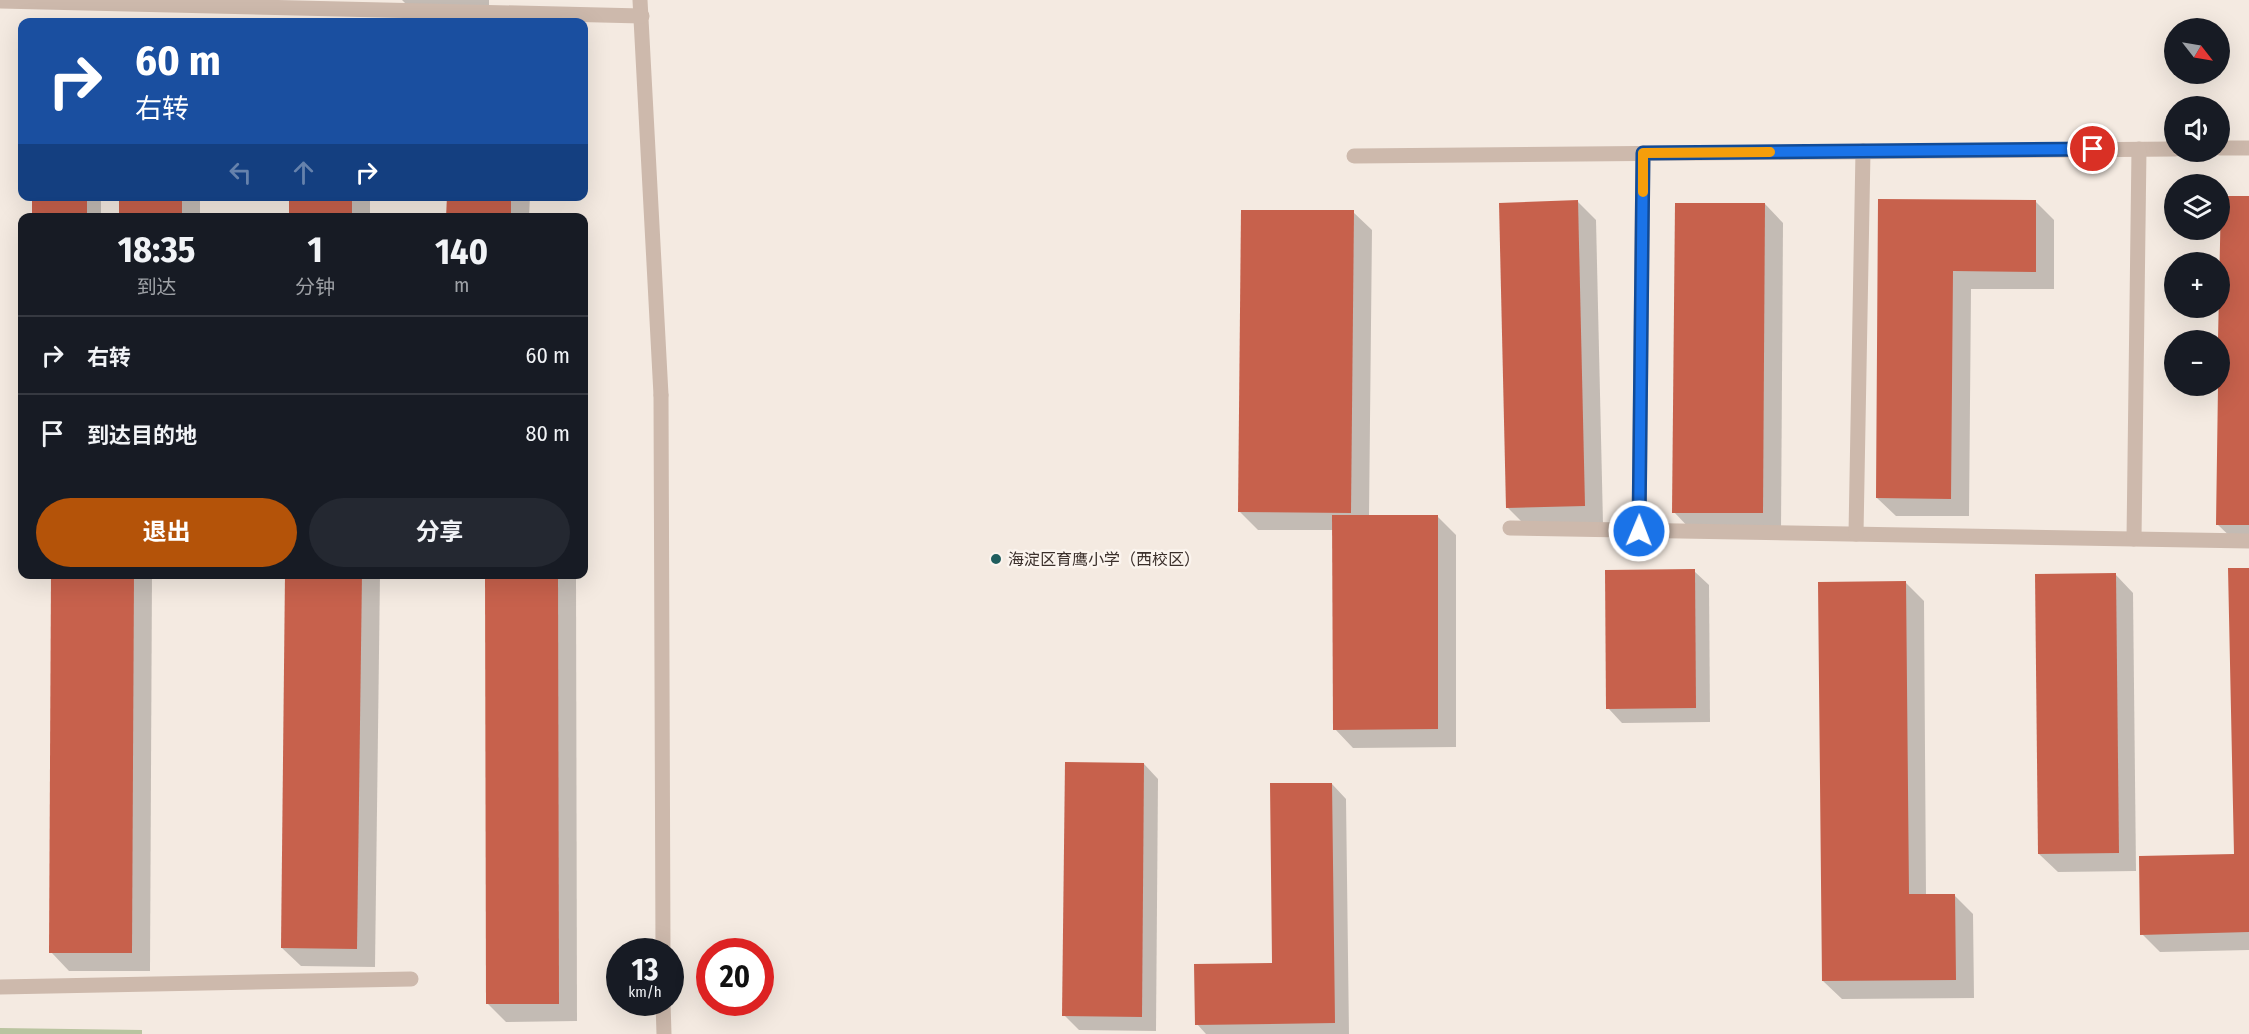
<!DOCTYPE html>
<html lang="zh">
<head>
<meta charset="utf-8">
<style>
	:root { --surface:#171b24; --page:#242831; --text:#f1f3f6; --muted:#9ea1a6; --line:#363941; --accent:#b45309 }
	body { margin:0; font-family:"Fira Sans Condensed","Noto Sans SC",sans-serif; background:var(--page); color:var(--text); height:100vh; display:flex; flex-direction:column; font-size:22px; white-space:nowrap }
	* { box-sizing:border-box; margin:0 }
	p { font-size:20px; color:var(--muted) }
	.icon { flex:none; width:33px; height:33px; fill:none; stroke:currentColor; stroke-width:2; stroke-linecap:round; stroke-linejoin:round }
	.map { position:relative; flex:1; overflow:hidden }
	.details { position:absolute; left:18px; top:213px; width:570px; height:366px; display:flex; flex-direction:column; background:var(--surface); border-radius:12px; box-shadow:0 6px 24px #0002 }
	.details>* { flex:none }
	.hud { position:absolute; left:18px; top:18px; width:570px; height:183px; border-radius:12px; box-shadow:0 6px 24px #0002; background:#1a4fa0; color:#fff; overflow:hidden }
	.needle { width:39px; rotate:121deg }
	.controls { position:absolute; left:2164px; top:18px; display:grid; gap:12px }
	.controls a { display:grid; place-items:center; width:66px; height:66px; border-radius:50%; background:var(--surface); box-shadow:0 6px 24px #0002; font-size:30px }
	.speed { position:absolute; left:606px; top:938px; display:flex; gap:12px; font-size:30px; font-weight:700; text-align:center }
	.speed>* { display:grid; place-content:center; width:78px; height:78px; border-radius:50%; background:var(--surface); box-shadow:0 6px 24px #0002; line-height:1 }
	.speed small { font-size:15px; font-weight:400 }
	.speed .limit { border:9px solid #d22; background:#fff; color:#111 }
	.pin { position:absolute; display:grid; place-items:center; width:51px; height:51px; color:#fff; margin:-26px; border:3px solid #fff; border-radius:50%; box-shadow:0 2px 6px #0007 }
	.me { position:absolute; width:66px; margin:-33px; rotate:1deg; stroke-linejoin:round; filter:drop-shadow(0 0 4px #0008) }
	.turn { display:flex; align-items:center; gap:21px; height:126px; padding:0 18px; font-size:27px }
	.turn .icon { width:78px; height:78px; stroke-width:2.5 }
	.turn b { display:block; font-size:42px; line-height:51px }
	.lanes { display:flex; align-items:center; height:57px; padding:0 18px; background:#0003; justify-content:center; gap:30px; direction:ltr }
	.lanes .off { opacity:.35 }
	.eta { display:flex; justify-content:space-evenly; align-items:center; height:102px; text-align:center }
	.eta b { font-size:36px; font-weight:700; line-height:42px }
	.action { display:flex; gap:12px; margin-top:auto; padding:12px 18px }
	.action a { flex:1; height:69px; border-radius:36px; background:var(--accent); color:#fff; font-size:24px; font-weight:700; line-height:69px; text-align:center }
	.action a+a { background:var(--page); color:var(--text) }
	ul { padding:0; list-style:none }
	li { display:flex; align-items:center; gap:18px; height:78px; padding:0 18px; border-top:2px solid var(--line) }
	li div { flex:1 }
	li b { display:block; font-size:22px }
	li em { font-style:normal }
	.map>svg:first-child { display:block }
	.green { fill:#bac4a0 }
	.shadow { fill:#0003 }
	.building { fill:#c7614c }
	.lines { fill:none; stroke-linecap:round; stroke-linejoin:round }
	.lane { stroke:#cdb9ac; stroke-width:15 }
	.street { stroke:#cdb9ac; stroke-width:15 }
	.route-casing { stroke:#114b97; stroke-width:15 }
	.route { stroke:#1a73e8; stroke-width:10 }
	.slow { stroke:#f59e0b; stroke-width:10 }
	.poi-dot { fill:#1f5d5d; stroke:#fbf4ee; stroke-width:2 }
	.labels { text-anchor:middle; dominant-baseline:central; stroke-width:5; stroke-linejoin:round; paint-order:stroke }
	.poi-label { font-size:16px; fill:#3b2f2b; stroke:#fbf4ee; text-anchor:start }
</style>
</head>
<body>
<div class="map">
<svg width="2249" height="1034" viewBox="0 0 2249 1034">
	<rect width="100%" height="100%" fill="#f4eae1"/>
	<polygon class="green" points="0,1028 142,1030 142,1034 0,1034"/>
	<g class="shadow">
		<polygon points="402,0 489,0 489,10 411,9"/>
		<polygon points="34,196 101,196 101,218 33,218"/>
		<rect x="121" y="196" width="79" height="22"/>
		<rect x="291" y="196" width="79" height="22"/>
		<polygon points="448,196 530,196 529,218 448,218"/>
		<polygon points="2222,197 2249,198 2249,543 2236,542 2217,524"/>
		<polygon points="1880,201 2035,201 2054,220 2054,289 1971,289 1969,516 1896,516 1877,498"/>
		<polygon points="1578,202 1596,220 1603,524 1526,526 1508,508"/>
		<polygon points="1765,204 1783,223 1781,531 1692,531 1674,512"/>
		<polygon points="1353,212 1372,230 1369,516 1437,516 1456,535 1456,747 1353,748 1335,729 1334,530 1258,530 1239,511"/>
		<polygon points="2249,569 2249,950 2160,952 2142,934 2236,855"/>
		<polygon points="1694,571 1709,585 1710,722 1622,723 1608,708"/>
		<polygon points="53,574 152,574 150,971 69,971 51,952"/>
		<polygon points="287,574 380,574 375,967 301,966 282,948"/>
		<polygon points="486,574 576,574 577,1021 506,1022 487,1003"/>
		<polygon points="2115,574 2133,593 2136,871 2058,872 2039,854"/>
		<polygon points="1906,583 1924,601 1926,896 1954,895 1973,914 1974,998 1842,999 1823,981"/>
		<polygon points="1144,764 1158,779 1156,1031 1079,1030 1064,1015"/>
		<polygon points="1332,784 1346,799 1349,1034 1206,1034 1197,1024 1274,965"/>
	</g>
	<g class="building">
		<rect x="32" y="196" width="55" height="22"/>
		<rect x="119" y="196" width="63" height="22"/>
		<rect x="289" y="196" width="63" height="22"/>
		<polygon points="447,196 511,196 511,218 446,218"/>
		<polygon points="2221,196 2249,196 2249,525 2216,525 2218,386 2220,386 2220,340 2218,340"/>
		<polygon points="1878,199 2036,200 2036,272 1953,271 1951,499 1876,498"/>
		<polygon points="1578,200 1585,506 1506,508 1499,203"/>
		<polygon points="1675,203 1765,203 1763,513 1672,513"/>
		<polygon points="1241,210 1354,210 1351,513 1238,512"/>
		<polygon points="1332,515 1438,515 1438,729 1333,730"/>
		<polygon points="2228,568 2249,568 2249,932 2140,935 2139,856 2234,854"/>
		<polygon points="1695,569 1696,708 1606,709 1605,570"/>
		<polygon points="2116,573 2119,853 2038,854 2035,574"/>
		<polygon points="51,574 134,574 132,953 49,953"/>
		<polygon points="285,574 362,574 357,949 281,948"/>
		<polygon points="485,574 558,574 559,1004 486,1004"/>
		<polygon points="1906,581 1909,894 1955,894 1956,980 1822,981 1818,582"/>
		<polygon points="1065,762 1144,763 1142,1017 1062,1016"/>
		<polygon points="1270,783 1332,783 1335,1023 1195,1025 1194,964 1272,963"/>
	</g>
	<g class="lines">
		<g class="lane">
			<polyline points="640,0 661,395"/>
			<polyline points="0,1 642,16"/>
			<polyline points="2220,148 2249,148"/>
			<polyline points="1354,156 2175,149"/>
			<polyline points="1510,528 2249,541"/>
			<polyline points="1639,531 1643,153"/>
			<polyline points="1856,534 1863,151"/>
			<polyline points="2134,539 2139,149"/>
			<polyline points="0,987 411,979"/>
		</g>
		<g class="street">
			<polyline points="661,395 663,951"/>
			<polyline points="663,1002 664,1034"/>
		</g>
	</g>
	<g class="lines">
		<defs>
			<polyline id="route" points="1639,531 1643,153 2093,149"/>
		</defs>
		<use href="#route" class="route-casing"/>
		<use href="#route" class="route"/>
		<polyline class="slow" points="1643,192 1643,153 1770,152"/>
	</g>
	<circle class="poi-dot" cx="996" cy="559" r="6"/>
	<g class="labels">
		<g class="poi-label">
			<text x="1008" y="559">海淀区育鹰小学（西校区）</text>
		</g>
	</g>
</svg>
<div class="controls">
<a><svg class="needle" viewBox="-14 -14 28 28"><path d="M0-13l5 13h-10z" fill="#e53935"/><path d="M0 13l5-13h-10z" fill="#9ea1a6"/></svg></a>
<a><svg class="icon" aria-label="sound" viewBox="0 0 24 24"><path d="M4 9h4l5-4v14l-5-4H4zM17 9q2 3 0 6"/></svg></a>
<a><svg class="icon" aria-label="layers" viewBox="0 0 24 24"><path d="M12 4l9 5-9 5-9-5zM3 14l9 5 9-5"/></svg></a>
<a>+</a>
<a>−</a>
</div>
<div class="speed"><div>13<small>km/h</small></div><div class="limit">20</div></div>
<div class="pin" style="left:2093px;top:149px;background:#d93025"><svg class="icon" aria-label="arrive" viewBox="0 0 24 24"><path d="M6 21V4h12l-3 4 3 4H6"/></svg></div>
<svg class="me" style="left:1639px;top:531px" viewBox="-20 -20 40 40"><circle r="17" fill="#1a73e8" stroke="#fff" stroke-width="3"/><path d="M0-11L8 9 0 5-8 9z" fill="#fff"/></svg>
<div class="hud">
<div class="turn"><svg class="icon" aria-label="right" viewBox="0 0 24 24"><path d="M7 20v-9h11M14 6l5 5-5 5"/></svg><div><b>60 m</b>右转</div></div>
<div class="lanes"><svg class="icon off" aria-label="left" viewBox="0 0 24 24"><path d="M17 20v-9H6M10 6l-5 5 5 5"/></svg><svg class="icon off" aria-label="ahead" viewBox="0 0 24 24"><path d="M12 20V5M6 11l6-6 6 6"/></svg><svg class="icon" aria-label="right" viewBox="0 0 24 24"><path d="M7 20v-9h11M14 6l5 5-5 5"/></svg></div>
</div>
<section class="details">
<div class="eta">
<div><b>18:35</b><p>到达</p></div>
<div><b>1</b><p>分钟</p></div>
<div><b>140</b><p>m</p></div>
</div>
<ul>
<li><svg class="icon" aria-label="right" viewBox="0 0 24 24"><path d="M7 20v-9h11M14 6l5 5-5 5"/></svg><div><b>右转</b></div><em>60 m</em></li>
<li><svg class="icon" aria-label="arrive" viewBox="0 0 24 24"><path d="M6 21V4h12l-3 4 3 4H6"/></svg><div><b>到达目的地</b></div><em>80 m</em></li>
</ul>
<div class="action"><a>退出</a><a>分享</a></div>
</section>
</div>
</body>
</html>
